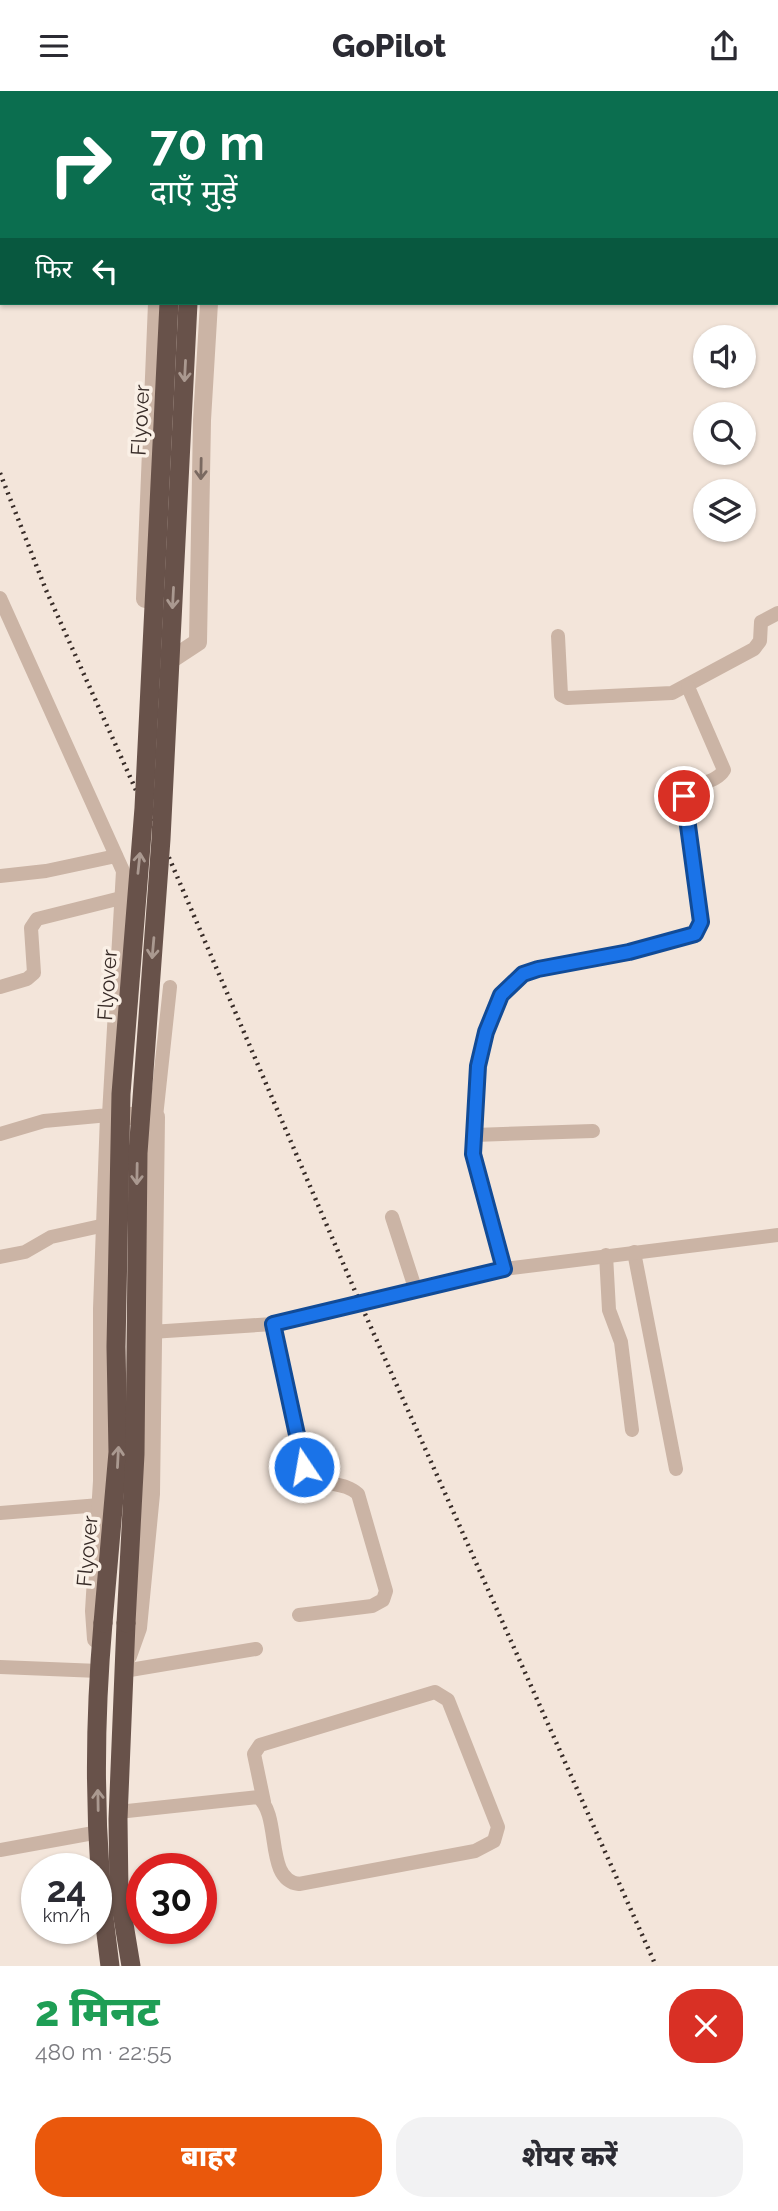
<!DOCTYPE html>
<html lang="hi">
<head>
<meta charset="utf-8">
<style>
	:root { --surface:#fff; --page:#f2f2f3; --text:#2b2b33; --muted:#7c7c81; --accent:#ea580c }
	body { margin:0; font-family:Raleway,"Noto Sans Devanagari",sans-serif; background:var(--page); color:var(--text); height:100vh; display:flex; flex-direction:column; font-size:26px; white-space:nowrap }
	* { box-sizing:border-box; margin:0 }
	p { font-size:23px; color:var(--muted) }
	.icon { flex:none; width:38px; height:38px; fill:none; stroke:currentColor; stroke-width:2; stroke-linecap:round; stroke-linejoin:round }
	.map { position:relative; height:1875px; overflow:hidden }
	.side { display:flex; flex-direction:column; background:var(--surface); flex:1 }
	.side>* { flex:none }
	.top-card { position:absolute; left:0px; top:0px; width:779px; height:214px; box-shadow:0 2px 5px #0004; background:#0b6e4f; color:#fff; overflow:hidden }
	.buttons { position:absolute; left:693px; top:234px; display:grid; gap:14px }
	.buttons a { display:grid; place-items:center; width:63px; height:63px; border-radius:50%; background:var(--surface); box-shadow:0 2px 5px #0004; font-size:35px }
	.speed { position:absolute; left:21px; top:1762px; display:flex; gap:14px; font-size:35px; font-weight:700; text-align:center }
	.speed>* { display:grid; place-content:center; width:91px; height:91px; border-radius:50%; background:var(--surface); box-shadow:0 2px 5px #0004; line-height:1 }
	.speed small { font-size:18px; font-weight:400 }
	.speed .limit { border:10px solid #d22; background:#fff; color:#111 }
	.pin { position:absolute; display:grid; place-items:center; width:60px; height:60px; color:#fff; margin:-30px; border:4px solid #fff; border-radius:50%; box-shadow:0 2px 7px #0007 }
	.me { position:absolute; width:77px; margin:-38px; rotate:348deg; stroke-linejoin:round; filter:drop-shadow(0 0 5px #0008) }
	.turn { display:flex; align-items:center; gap:24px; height:147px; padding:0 35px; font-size:32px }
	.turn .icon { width:91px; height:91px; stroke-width:2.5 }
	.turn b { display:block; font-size:49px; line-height:60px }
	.then { display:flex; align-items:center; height:66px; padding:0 35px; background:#0003; gap:14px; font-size:26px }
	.round { display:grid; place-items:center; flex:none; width:74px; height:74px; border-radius:28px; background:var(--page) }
	.head { display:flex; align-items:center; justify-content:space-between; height:119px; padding:0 35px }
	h1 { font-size:42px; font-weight:800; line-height:52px; color:#1e9e55 }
	.action { display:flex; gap:14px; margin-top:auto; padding:14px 35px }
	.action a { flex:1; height:80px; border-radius:28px; background:var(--accent); color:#fff; font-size:28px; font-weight:800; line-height:80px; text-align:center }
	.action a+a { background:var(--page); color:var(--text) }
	header { display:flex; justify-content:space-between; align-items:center; height:91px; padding:0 35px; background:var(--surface); font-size:32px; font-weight:800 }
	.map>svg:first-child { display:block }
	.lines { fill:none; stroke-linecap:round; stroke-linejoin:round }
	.minor { stroke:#cbb4a5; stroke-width:14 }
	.tertiary { stroke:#cbb4a5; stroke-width:18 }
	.trunk { stroke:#68524a; stroke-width:19 }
	.rail { stroke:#372b27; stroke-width:4.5; stroke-dasharray:2 5; stroke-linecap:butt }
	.trunk-bridge { stroke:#68524a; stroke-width:19 }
	.oneway { stroke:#aa9990 }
	.oneway2 { stroke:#7a6960 }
	.route-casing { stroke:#114b97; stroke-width:18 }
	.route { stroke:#1a73e8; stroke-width:12 }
	.labels { text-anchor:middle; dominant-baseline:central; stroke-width:7; stroke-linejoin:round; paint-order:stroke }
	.street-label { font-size:21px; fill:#372b27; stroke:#faf0e6 }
</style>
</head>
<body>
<header><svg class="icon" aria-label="menu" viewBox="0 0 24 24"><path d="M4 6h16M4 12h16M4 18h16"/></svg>GoPilot<svg class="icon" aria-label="share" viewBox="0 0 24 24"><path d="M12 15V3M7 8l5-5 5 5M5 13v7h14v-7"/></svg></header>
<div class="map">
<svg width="778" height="1875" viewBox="0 0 778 1875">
	<rect width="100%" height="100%" fill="#f3e5da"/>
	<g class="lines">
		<g class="minor">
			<polyline points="777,94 778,94"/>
			<polyline points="0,507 123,780 109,1024 44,1030 0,1043"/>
			<polyline points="558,545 561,604 567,607 672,602 754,558 760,550 761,531 778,522"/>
			<polyline points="0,785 46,780 116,765"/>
			<polyline points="0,896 27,888 34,882 31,837 37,828 121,807"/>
			<polyline points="156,1026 170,896"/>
			<polyline points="474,1044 593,1040"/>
			<polyline points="392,1126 416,1200"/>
			<polyline points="634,1161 676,1378"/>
			<polyline points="606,1164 609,1219 621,1251 632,1339"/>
			<polyline points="0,1166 25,1161 51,1146 105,1134"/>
			<path d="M504,1178l-31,-115 5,-89 16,-57 7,-13 22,-21 162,-36 13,-8 3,-8 -17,-126c9,-15 31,-11 40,-26l-36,-83"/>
			<path d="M273,1233l31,143c11,21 38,12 54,27l28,97 -3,9 -11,6 -73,9"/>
			<polyline points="151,1241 273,1233 504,1178 778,1144"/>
			<polyline points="0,1422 100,1414"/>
			<polyline points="0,1576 99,1580"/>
			<polyline points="124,1580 256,1558"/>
			<path d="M118,1721l140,-15c24,19 6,83 41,87l176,-33 19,-10 4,-14 -50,-127 -13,-8 -175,53 -6,9 10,48"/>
			<polyline points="0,1759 99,1741"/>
		</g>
		<g class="tertiary">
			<polyline points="165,2 165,0"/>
			<polyline points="221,2 221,0"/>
			<polyline points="145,508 157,212"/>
			<polyline points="160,576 198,551 202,329 209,212"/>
			<polyline points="96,1548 94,1520 102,1390 102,1218 109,1024 156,1026 151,1403 138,1537 128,1565"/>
		</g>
		<g class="trunk">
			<polyline points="179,2 179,0"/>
			<polyline points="199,2 199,0"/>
			<path d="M103,1532c-10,113 -9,230 7,343"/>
			<polyline points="126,1532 118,1728 119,1803 131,1875"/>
		</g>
		<polyline class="rail" points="0,382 46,499 144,717 161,748 361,1214 656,1875"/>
		<g class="trunk-bridge">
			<polyline points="103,1532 118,1361 116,1256 121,1003 144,717 169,212"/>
			<polyline points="126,1532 135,1363 138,1062 161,748 188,212"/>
		</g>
	</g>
	<defs><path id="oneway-shaft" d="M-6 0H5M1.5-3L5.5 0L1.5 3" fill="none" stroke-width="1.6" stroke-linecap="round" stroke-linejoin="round" transform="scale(1.75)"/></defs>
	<g class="oneway">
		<use href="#oneway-shaft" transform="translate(185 280) rotate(93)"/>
		<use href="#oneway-shaft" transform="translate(173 507) rotate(93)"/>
		<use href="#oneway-shaft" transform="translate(139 772) rotate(-84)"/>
		<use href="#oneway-shaft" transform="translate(153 857) rotate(95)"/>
		<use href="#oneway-shaft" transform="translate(137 1083) rotate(91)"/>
		<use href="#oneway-shaft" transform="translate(118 1366) rotate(-87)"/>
		<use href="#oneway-shaft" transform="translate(98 1709) rotate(-91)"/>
	</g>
	<use class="oneway2" href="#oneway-shaft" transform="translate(201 378) rotate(91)"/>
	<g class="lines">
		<defs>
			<polyline id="route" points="304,1376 273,1233 504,1178 473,1063 478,975 486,941 501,904 523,883 538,878 629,861 695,843 701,831 684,705"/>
		</defs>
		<use href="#route" class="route-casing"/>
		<use href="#route" class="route"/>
	</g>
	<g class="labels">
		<g class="street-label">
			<text transform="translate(140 329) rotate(-87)">Flyover</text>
			<text transform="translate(107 894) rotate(-86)">Flyover</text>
			<text transform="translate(87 1460) rotate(-85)">Flyover</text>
		</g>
	</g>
</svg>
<div class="buttons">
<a><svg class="icon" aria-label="sound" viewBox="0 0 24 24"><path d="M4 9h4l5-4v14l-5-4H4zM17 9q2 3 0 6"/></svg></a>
<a><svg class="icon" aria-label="search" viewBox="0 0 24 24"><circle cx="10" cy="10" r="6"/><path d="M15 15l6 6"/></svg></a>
<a><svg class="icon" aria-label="layers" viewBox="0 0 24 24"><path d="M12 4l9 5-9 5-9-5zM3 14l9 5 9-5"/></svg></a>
</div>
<div class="speed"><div>24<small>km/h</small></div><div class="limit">30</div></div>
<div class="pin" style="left:684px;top:705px;background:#d93025"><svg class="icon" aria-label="arrive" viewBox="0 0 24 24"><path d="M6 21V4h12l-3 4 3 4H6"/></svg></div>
<svg class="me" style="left:304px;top:1376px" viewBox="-20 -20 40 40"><circle r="17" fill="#1a73e8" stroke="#fff" stroke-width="3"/><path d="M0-11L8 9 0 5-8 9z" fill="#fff"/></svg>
<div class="top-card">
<div class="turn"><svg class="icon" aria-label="right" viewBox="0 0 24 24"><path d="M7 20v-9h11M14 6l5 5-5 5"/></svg><div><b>70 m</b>दाएँ मुड़ें</div></div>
<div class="then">फिर<svg class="icon" aria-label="left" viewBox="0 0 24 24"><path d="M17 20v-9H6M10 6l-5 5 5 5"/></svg></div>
</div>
</div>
<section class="side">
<div class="head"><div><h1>2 मिनट</h1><p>480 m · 22:55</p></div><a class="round" style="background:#d93025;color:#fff"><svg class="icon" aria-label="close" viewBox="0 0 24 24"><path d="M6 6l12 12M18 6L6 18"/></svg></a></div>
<div class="action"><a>बाहर</a><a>शेयर करें</a></div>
</section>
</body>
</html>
